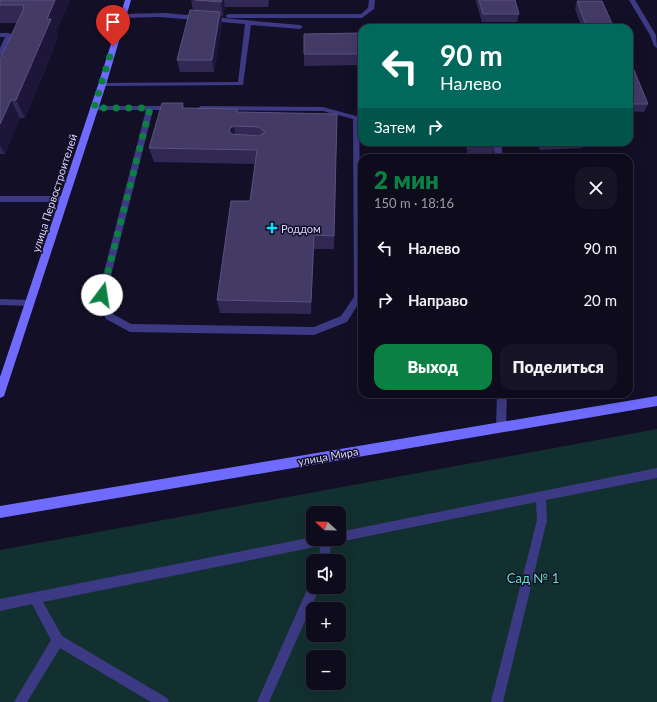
<!DOCTYPE html>
<html lang="ru">
<head>
<meta charset="utf-8">
<style>
	:root { --surface:#0e0b1c; --page:#171425; --text:#f1f3f6; --muted:#9b9ba3; --line:#2e2b3b; --accent:#0b8043 }
	body { margin:0; font-family:Lato,sans-serif; background:var(--page); color:var(--text); height:100vh; display:flex; flex-direction:column; font-size:15px; white-space:nowrap }
	* { box-sizing:border-box; margin:0 }
	p { font-size:13px; color:var(--muted) }
	.icon { flex:none; width:22px; height:22px; fill:none; stroke:currentColor; stroke-width:2; stroke-linecap:round; stroke-linejoin:round }
	.map { position:relative; flex:1; overflow:hidden }
	.side { position:absolute; left:358px; top:154px; width:275px; height:244px; display:flex; flex-direction:column; background:var(--surface); border-radius:12px; box-shadow:0 4px 16px #0002,0 0 0 1px var(--line) }
	.side>* { flex:none }
	.banner { position:absolute; left:358px; top:24px; width:275px; height:122px; border-radius:12px; box-shadow:0 4px 16px #0002,0 0 0 1px var(--line); background:#00695c; color:#fff; overflow:hidden }
	.needle { width:26px; rotate:292deg }
	.controls { position:absolute; left:306px; top:506px; display:grid; gap:8px }
	.controls a { display:grid; place-items:center; width:40px; height:40px; border-radius:8px; background:var(--surface); box-shadow:0 4px 16px #0002,0 0 0 1px var(--line); font-size:20px }
	.pin { position:absolute; display:grid; place-items:center; width:34px; height:34px; color:#fff; margin:-41px -17px; border-radius:50% 50% 50% 0; rotate:-45deg; box-shadow:0 0 4px #0007 }
	.pin .icon { rotate:45deg }
	.me { position:absolute; width:44px; margin:-22px; rotate:14deg; stroke-linejoin:round; filter:drop-shadow(0 0 3px #0008) }
	.turn { display:flex; align-items:center; gap:14px; height:84px; padding:0 16px; font-size:18px }
	.turn .icon { width:52px; height:52px; stroke-width:2.5 }
	.turn b { display:block; font-size:28px; line-height:34px }
	.then { display:flex; align-items:center; height:38px; padding:0 16px; background:#0003; gap:8px; font-size:15px }
	.round { display:grid; place-items:center; flex:none; width:42px; height:42px; border-radius:12px; background:var(--page) }
	.head { display:flex; align-items:center; justify-content:space-between; height:68px; padding:0 16px }
	h1 { font-size:24px; font-weight:800; line-height:30px; color:var(--accent) }
	.cta { display:flex; gap:8px; margin-top:auto; padding:8px 16px }
	.cta a { flex:1; height:46px; border-radius:12px; background:var(--accent); color:#fff; font-size:16px; font-weight:800; line-height:46px; text-align:center }
	.cta a+a { background:var(--page); color:var(--text) }
	ul { padding:0; list-style:none }
	li { display:flex; align-items:center; gap:12px; height:52px; padding:0 16px }
	li div { flex:1 }
	li b { display:block; font-size:15px }
	li em { font-style:normal }
	.map>svg:first-child { display:block }
	.green { fill:#12302f; fill-rule:evenodd }
	.lines { fill:none; stroke-linecap:round; stroke-linejoin:round }
	.service { fill:#3d3a85; fill-rule:evenodd }
	.minor { fill:#3d3a85; fill-rule:evenodd }
	.secondary { fill:#6f6bff; fill-rule:evenodd }
	.wall { fill:#312854 }
	.shaded-wall { fill:#1d163a }
	.building { fill:#433a66; stroke:#5a527e; fill-rule:evenodd }
	.route { stroke:#0b8043; stroke-width:7; stroke-dasharray:0 12.6 }
	.poi-dot { fill:#00e5ff; stroke:#130f26; stroke-width:1.5 }
	.labels { text-anchor:middle; dominant-baseline:central; stroke-width:3; stroke-linejoin:round; paint-order:stroke }
	.street-label { font-size:11px; fill:#d9d4ff; stroke:#130f26 }
	.poi-label { font-size:11px; fill:#d9d4ff; stroke:#130f26; text-anchor:start }
	.near-park-label { font-size:13px; fill:#5fe0c0; stroke:#130f26 }
</style>
</head>
<body>
<div class="map">
<svg width="657" height="702" viewBox="0 0 657 702">
	<rect width="100%" height="100%" fill="#130f26"/>
	<path class="green" d="M657,429v273h-657v-152zM313,513h26v26h-26zM313,561h26v26h-26zM313,609h26v26h-26zM313,657h26v26h-26z"/>
	<g class="lines">
		<g class="service">
			<polygon points="369,0 375,0 374,9 362,18 228,18 225,16 228,14 361,14 368,8"/>
			<polygon points="165,13 300,25 303,27 300,29 251,25 243,85 100,86 100,84 102,83 238,82 245,24 159,17 122,18 119,16 122,14"/>
			<polygon points="0,33 9,33 12,35 3,54 0,56 0,48 5,37 0,37"/>
			<polygon points="91,106 172,106 175,108 172,110 153,110 106,295 113,314 131,324 314,327 341,316 354,297 353,119 323,111 201,110 198,108 201,106 323,107 356,116 362,116 362,120 359,120 362,298 347,322 314,335 130,332 106,319 98,295 146,110 93,110 90,108"/>
			<polygon points="0,196 63,196 67,199 63,202 0,202"/>
			<polygon points="0,299 29,300 33,303 29,306 0,305"/>
			<polygon points="657,468 657,478 546,500 547,520 503,702 491,702 537,520 536,502 339,542 334,539 339,539 339,532"/>
			<polygon points="313,537 313,539 334,539 331,544 329,561 319,561 320,546 43,602 62,636 167,698 169,702 151,702 60,648 27,702 14,702 51,640 32,604 0,611 0,599"/>
			<polygon points="313,582 313,587 320,587 269,702 257,702 310,583"/>
		</g>
		<g class="minor">
			<polygon points="629,0 635,0 656,35 657,48 654,46 650,35"/>
			<polygon points="493,142 501,142 503,158 495,158"/>
			<polygon points="497,394 507,394 506,427 505,430 501,432 497,430 496,427"/>
		</g>
		<g class="secondary">
			<polygon points="125,0 131,0 106,85 5,393 4,396 0,398 0,377 98,85"/>
			<polygon points="657,396 657,406 0,518 0,506"/>
		</g>
	</g>
	<g class="wall">
		<polygon points="0,0 70,0 56,32 58,37 47,65 25,118 20,118 5,154 0,154 0,59 17,23 0,23"/>
		<polygon points="191,0 269,0 268,7 225,7 223,17 221,16 222,24 214,72 180,72 177,60 193,10"/>
		<polygon points="476,0 515,0 519,14 517,22 482,22 476,2"/>
		<polygon points="577,1 614,28 582,28 575,9"/>
		<polygon points="362,33 362,65 304,66 304,54"/>
		<polygon points="629,58 648,104 644,112 629,111"/>
		<polygon points="183,103 184,108 237,109 238,112 337,114 334,249 314,249 311,314 220,313 217,300 250,201 255,164 154,162 149,148"/>
		<polygon points="466,142 495,142 495,146 493,153 467,153"/>
		<polygon points="537,142 585,142 582,148 540,150"/>
	</g>
	<g class="shaded-wall">
		<polygon points="55,0 70,0 56,32 58,37 25,118 16,100 47,19"/>
		<polygon points="222,0 224,0 225,7 223,17 221,2"/>
		<polygon points="220,12 222,24 214,72 212,60"/>
		<polygon points="11,100 20,118 5,154 0,146 0,124"/>
		<polygon points="234,126 236,140 232,143 229,129"/>
		<polygon points="314,235 314,249 311,314 311,302"/>
	</g>
	<g class="building">
		<polygon points="0,0 55,0 47,19 51,19 16,100 11,100 0,124 0,59 24,8 23,8 24,5 0,5"/>
		<polygon points="195,0 222,0 221,2"/>
		<polygon points="479,0 515,0 519,14 483,14"/>
		<polygon points="577,1 602,1 614,28 587,28"/>
		<polygon points="190,10 220,12 212,60 177,60"/>
		<polygon points="362,33 362,54 304,54 304,34"/>
		<polygon points="629,58 648,104 629,104"/>
		<path d="M162,103h21l-1,5 55,1v3l100,2 -3,122 -20,-1 -3,67 -94,-2 14,-99h19l7,-51 -108,-2zM234,126l25,1 6,5 -6,4 -28,-2 -2,-5z"/>
		<polygon points="469,142 495,142 495,146 469,145"/>
	</g>
	<g class="lines">
		<polyline class="route" points="102,295 150,108 94,108 113,46"/>
	</g>
	<path class="poi-dot" d="M270 222h4v4h4v4h-4v4h-4v-4h-4v-4h4z"/>
	<g class="labels">
		<g class="street-label">
			<text transform="translate(54 193) rotate(-72)">улица Первостроителей</text>
			<text transform="translate(328 456) rotate(-10)">улица Мира</text>
		</g>
		<g class="poi-label">
			<text x="281" y="228">Роддом</text>
		</g>
		<g class="near-park-label">
			<text x="533" y="578">Сад № 1</text>
		</g>
	</g>
</svg>
<div class="controls">
<a><svg class="needle" viewBox="-14 -14 28 28"><path d="M0-13l5 13h-10z" fill="#e53935"/><path d="M0 13l5-13h-10z" fill="#9b9ba3"/></svg></a>
<a><svg class="icon" aria-label="sound" viewBox="0 0 24 24"><path d="M4 9h4l5-4v14l-5-4H4zM17 9q2 3 0 6"/></svg></a>
<a>+</a>
<a>−</a>
</div>
<div class="pin" style="left:113px;top:46px;background:#d93025"><svg class="icon" aria-label="arrive" viewBox="0 0 24 24"><path d="M6 21V4h12l-3 4 3 4H6"/></svg></div>
<svg class="me" style="left:102px;top:295px" viewBox="-20 -20 40 40"><circle r="19" fill="#fff"/><path d="M0-13L10 11 0 6-10 11z" fill="#0b8043"/></svg>
<div class="banner">
<div class="turn"><svg class="icon" aria-label="left" viewBox="0 0 24 24"><path d="M17 20v-9H6M10 6l-5 5 5 5"/></svg><div><b>90 m</b>Налево</div></div>
<div class="then">Затем<svg class="icon" aria-label="right" viewBox="0 0 24 24"><path d="M7 20v-9h11M14 6l5 5-5 5"/></svg></div>
</div>
<section class="side">
<div class="head"><div><h1>2 мин</h1><p>150 m · 18:16</p></div><a class="round"><svg class="icon" aria-label="close" viewBox="0 0 24 24"><path d="M6 6l12 12M18 6L6 18"/></svg></a></div>
<ul>
<li><svg class="icon" aria-label="left" viewBox="0 0 24 24"><path d="M17 20v-9H6M10 6l-5 5 5 5"/></svg><div><b>Налево</b></div><em>90 m</em></li>
<li><svg class="icon" aria-label="right" viewBox="0 0 24 24"><path d="M7 20v-9h11M14 6l5 5-5 5"/></svg><div><b>Направо</b></div><em>20 m</em></li>
</ul>
<div class="cta"><a>Выход</a><a>Поделиться</a></div>
</section>
</div>
</body>
</html>
